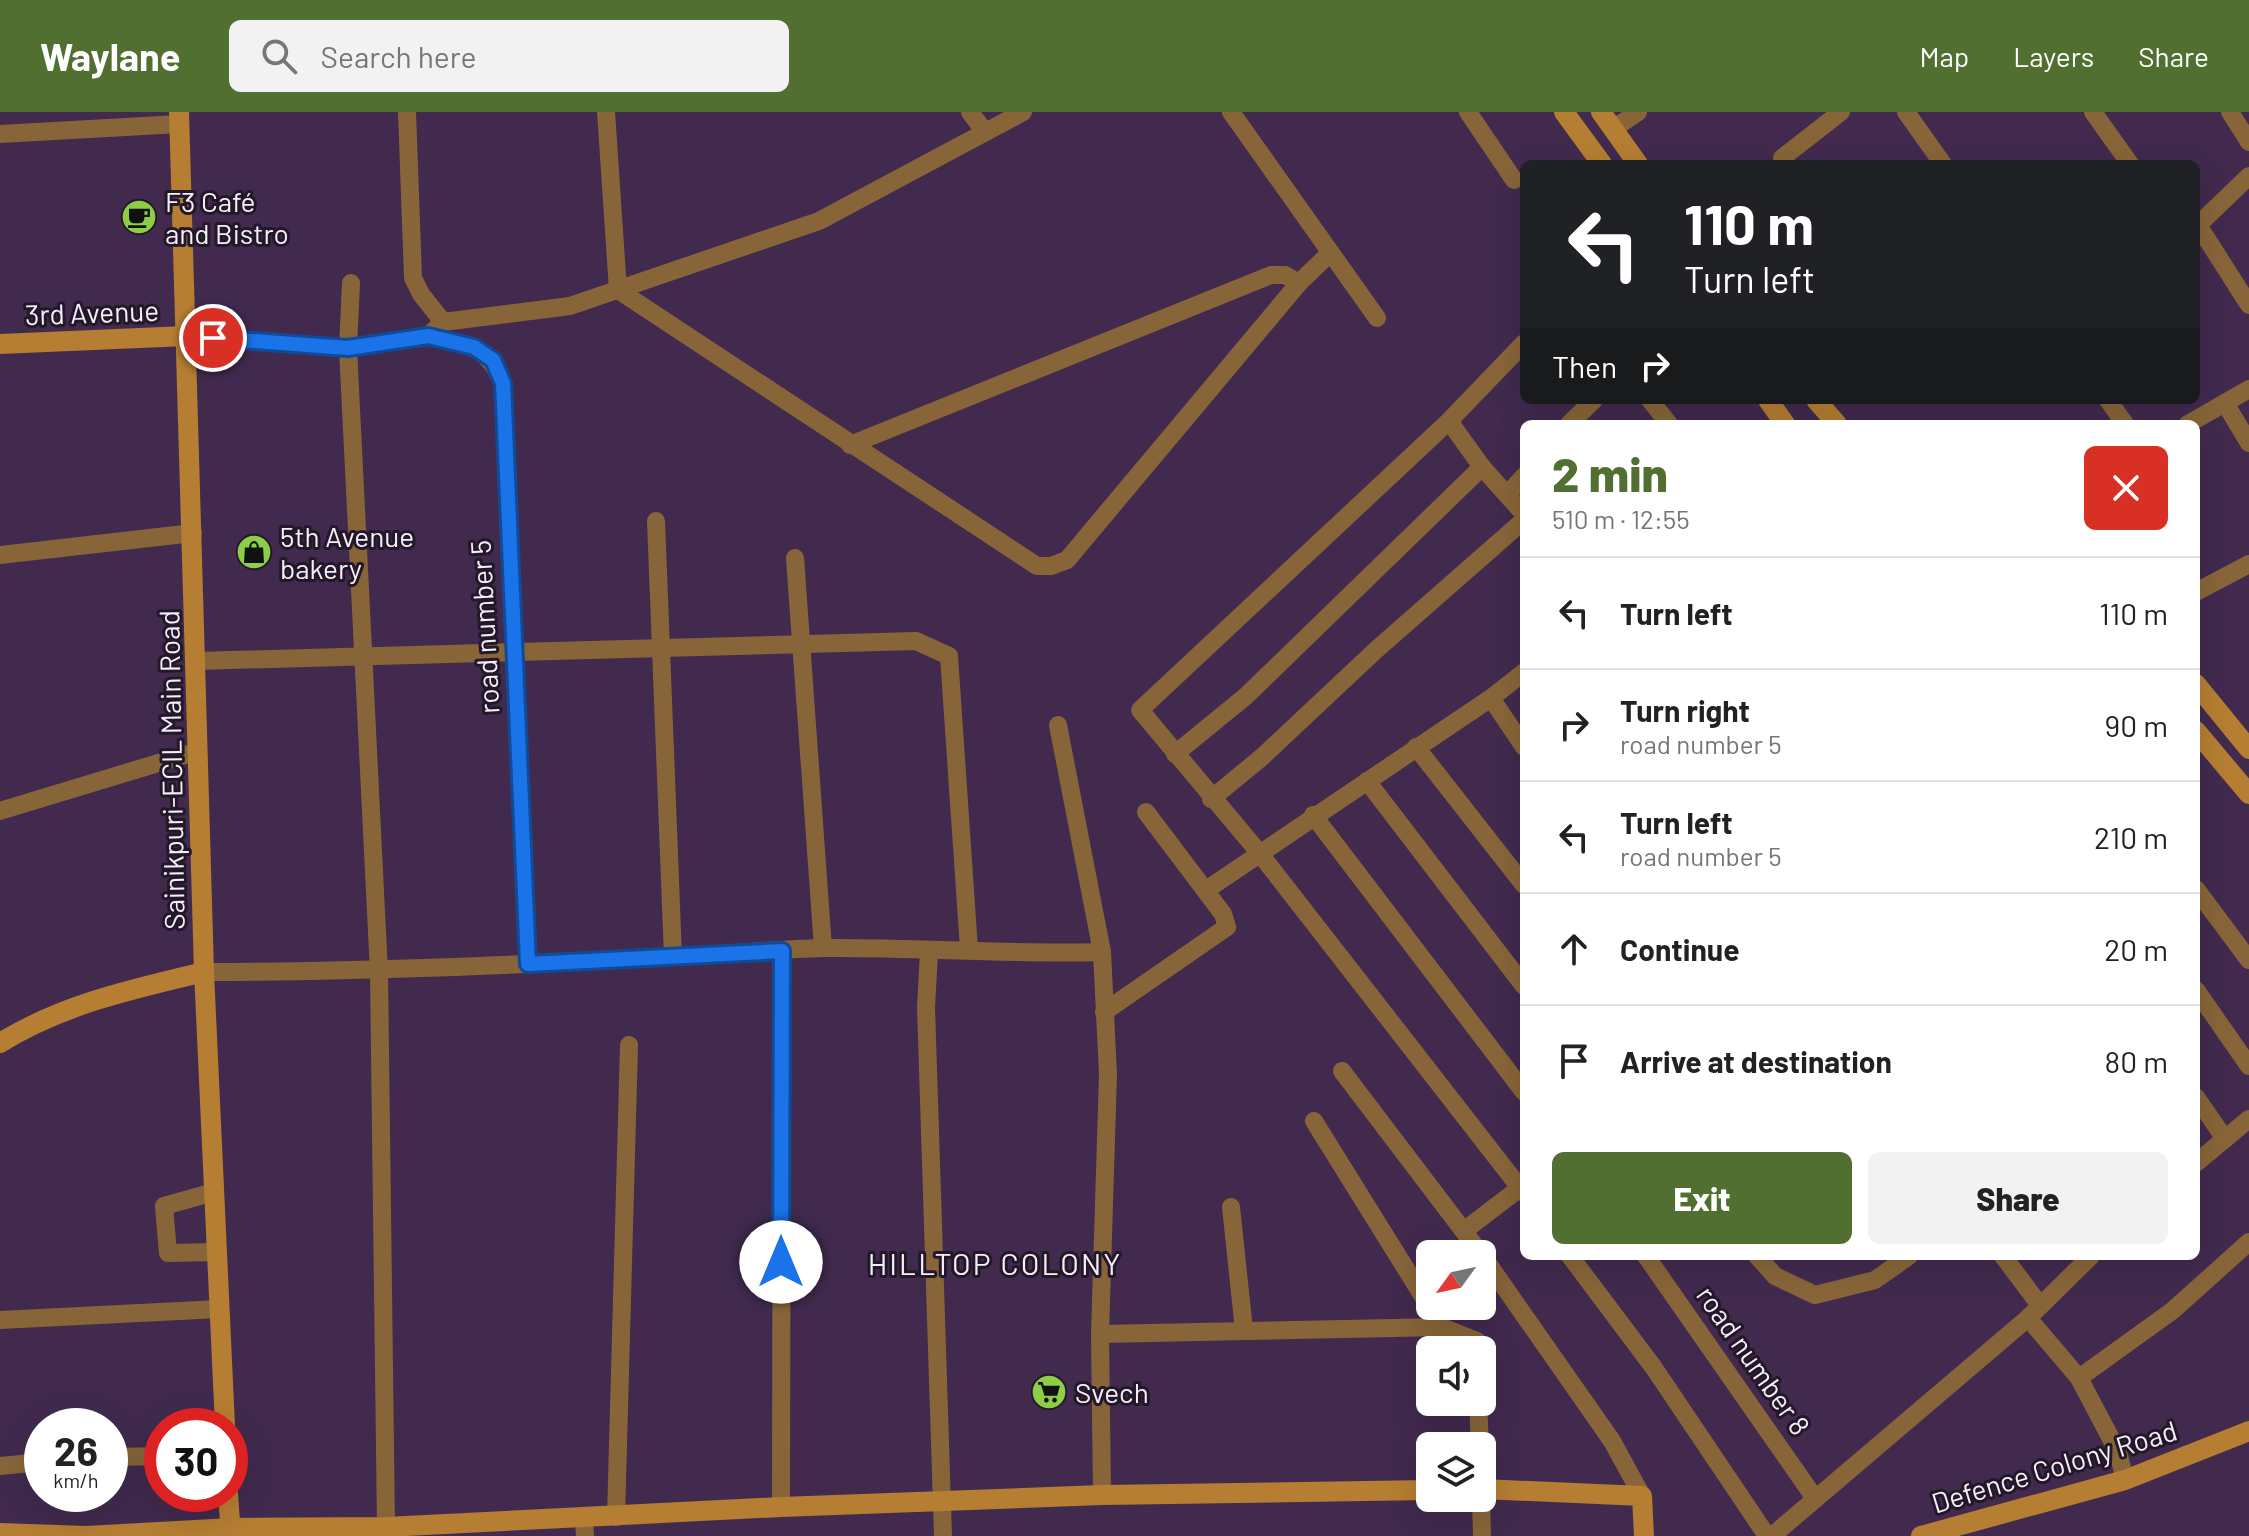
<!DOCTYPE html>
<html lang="en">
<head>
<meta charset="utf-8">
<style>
	:root { --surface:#fff; --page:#f2f2f2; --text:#222; --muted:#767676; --line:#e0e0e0; --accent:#526f32 }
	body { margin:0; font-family:Barlow,sans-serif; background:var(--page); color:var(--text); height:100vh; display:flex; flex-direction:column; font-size:30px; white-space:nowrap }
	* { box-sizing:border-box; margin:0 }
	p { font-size:26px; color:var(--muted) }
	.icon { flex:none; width:44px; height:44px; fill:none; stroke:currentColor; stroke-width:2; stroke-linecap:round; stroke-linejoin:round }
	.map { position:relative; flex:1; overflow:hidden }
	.sheet { position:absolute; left:1520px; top:308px; width:680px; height:840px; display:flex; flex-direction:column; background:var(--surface); border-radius:12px; box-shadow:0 8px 32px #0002 }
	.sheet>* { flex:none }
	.banner { position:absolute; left:1520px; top:48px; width:680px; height:244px; border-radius:12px; box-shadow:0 8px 32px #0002; background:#202124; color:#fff; overflow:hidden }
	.needle { width:52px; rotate:237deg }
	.fabs { position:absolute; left:1416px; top:1128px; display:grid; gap:16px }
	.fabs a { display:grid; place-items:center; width:80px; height:80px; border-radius:12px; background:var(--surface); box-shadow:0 8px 32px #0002; font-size:40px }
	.speed { position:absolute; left:24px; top:1296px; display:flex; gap:16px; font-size:40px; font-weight:700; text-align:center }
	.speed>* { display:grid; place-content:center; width:104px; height:104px; border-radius:50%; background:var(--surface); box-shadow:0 8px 32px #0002; line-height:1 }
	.speed small { font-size:20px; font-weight:400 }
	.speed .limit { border:12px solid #d22; background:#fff; color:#111 }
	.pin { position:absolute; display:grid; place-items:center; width:68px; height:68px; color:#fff; margin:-34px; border:4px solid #fff; border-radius:50%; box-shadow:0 2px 8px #0007 }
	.me { position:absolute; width:88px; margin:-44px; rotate:0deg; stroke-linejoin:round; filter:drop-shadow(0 0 6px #0008) }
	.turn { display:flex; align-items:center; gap:28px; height:168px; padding:0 32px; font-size:36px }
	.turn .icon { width:104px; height:104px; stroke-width:2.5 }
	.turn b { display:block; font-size:56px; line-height:68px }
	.then { display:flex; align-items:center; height:76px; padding:0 32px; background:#0003; gap:16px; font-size:30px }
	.round { display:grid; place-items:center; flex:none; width:84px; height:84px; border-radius:12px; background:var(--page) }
	.overview { display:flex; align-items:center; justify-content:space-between; height:136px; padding:0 32px }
	h1 { font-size:48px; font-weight:800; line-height:60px; color:var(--accent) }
	.button { display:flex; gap:16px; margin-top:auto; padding:16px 32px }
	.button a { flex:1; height:92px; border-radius:12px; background:var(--accent); color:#fff; font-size:32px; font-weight:800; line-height:92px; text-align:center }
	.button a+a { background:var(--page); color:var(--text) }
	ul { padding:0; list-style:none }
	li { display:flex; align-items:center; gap:24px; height:112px; padding:0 32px; border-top:2px solid var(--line) }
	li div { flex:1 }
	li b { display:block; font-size:30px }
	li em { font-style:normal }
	header { display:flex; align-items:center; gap:48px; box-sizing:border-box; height:112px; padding:0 40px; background:var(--accent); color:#fff }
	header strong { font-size:38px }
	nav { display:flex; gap:44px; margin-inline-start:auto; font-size:28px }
	.search { width:560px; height:72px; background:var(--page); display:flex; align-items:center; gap:20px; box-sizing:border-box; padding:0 28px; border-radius:12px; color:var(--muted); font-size:30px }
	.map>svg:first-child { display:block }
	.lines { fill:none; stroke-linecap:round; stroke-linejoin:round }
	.street { stroke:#886539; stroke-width:18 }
	.secondary { stroke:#b57e32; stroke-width:20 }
	.route-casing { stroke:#114b97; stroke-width:20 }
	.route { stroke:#1a73e8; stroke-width:14 }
	.labels { text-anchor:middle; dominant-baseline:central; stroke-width:6; stroke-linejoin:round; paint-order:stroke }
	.poi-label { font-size:28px; fill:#f7eefc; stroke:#221828; text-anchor:start }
	.street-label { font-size:28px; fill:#f7eefc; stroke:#221828 }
	.neighbourhood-label { font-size:30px; letter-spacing:2px; fill:#f7eefc; stroke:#221828 }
</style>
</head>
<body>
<header>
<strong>Waylane</strong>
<div class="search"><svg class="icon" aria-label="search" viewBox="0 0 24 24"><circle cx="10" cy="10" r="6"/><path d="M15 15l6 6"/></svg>Search here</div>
<nav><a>Map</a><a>Layers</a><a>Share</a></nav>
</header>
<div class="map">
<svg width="2249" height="1424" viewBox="0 0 2249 1424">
	<rect width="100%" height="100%" fill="#412a4e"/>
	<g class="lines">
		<g class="street">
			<polyline points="407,0 413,166 421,182 443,210"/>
			<polyline points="606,0 618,178 1037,454 1051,454 1067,448 1299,171 1329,142"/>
			<polyline points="970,0 985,20"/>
			<polyline points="1231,0 1377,206"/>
			<polyline points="1468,0 1514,68"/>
			<polyline points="1906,0 1943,52"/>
			<polyline points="2093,0 2130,52"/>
			<polyline points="2230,0 2249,30"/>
			<polyline points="1613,17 1638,0"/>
			<polyline points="0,22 179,12"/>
			<polyline points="1782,46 1841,0"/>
			<polyline points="2198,113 2249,193"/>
			<polyline points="2196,115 2249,64"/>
			<polyline points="351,171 348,236 379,860 386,1415"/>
			<polyline points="186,224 348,236 428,224 443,210 570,194 819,109 1023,0"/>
			<path d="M428,224c39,9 58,8 75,47l25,581"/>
			<polyline points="1524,231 1449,309 1140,598 1261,743 1524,1081"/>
			<polyline points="1650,288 1669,312"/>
			<polyline points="2108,288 2125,312"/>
			<polyline points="2225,291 2249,331"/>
			<polyline points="1449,309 1482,355 1524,402"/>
			<polyline points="1569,312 1594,288"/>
			<polyline points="2188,312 2249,277"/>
			<polyline points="850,333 1271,163 1285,163 1299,171"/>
			<polyline points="1508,382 1524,364"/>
			<polyline points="656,409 673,845"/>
			<polyline points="0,443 193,421"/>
			<polyline points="795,446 823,836"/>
			<polyline points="2196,480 2249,452"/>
			<polyline points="196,549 916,529 949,544 969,837"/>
			<polyline points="1491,586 1524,635"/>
			<polyline points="1058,613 1102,840 1108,962 1100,1222 1102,1383"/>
			<polyline points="1416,635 1524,773"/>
			<polyline points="1175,642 1246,584 1482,355"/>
			<polyline points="1367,669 1524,874"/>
			<polyline points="1211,687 1262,645 1376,538 1524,408"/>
			<polyline points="0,699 198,639"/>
			<polyline points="1313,703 1524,980"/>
			<polyline points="2196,777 2249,848"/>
			<polyline points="1206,778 1491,586 1524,560"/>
			<polyline points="929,840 926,895 943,1424"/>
			<path d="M204,860c156,0 312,-7 468,-15 50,-2 101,-8 151,-9 94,-1 186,7 279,4"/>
			<polyline points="2196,878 2249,954"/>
			<polyline points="1104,900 1227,815 1223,802 1146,700"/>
			<polyline points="1342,959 1481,1142"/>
			<polyline points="2196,985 2225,1027"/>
			<polyline points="1314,1009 1442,1215"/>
			<polyline points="2196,1051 2249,1007"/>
			<polyline points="214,1080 164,1094 168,1141 216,1140"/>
			<polyline points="1231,1095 1244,1218"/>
			<polyline points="1465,1118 1524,1073"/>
			<polyline points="1482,1143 1612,1329 1642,1384"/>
			<polyline points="1570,1144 1654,1256 1767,1424"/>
			<polyline points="1646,1144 1814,1385"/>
			<polyline points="1757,1144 1775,1164 1815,1183 1875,1168 1909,1144"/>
			<polyline points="2003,1144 2039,1192"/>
			<polyline points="2028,1206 2079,1266 2172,1199 2249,1130"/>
			<polyline points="0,1208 219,1197"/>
			<polyline points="1100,1222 1442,1215 1477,1229 1477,1238"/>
			<polyline points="2079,1266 2118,1340 2125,1368"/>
			<polyline points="1478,1290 1480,1334"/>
			<polyline points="110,1345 162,1344"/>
			<polyline points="0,1354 42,1350"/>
			<polyline points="1481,1386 1482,1424"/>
			<polyline points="781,1395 782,839"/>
			<polyline points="616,1405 629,933"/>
			<polyline points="584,1407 585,1424"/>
			<polyline points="1772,1424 2028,1206 2091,1144"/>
		</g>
		<g class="secondary">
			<polyline points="179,0 204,860 225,1314"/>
			<polyline points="1564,0 1602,52"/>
			<polyline points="1601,0 1638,52"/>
			<polyline points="0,232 186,224"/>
			<polyline points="1768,288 1785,312"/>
			<polyline points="1816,288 1837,312"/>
			<polyline points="2196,572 2249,637"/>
			<polyline points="2196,619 2249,682"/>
			<path d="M0,931c63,-39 133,-54 204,-71"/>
			<polyline points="1482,1377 1642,1384 1644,1424"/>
			<polyline points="228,1382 231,1424"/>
			<polyline points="0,1421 86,1424 231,1416 386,1415 781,1395 1102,1383 1430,1378"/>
			<polyline points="1921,1424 2125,1368 2249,1319"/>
		</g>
	</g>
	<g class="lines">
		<defs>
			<polyline id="route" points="213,226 348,236 428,224 474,235 493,248 503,271 528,852 782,839 781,1150"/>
		</defs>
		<use href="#route" class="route-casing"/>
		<use href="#route" class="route"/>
	</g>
	<defs>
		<symbol id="cafe-disc" viewBox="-11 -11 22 22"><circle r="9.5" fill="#8cce45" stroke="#221828"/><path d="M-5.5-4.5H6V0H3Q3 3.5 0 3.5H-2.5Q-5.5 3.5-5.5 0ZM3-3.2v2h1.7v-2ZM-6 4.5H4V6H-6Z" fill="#111"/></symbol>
		<symbol id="shop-disc" viewBox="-11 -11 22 22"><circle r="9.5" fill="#8cce45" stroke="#221828"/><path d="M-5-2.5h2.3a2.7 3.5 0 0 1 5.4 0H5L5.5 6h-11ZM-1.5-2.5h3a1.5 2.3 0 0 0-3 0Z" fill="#111"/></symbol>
		<symbol id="supermarket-disc" viewBox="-11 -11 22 22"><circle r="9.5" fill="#8cce45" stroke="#221828"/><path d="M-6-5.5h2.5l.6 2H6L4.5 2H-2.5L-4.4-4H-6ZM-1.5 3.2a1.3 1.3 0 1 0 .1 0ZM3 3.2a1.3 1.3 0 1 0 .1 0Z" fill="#111"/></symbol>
	</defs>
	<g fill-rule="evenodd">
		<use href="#cafe-disc" x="119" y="85" width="40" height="40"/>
		<use href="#shop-disc" x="234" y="420" width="40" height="40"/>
		<use href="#supermarket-disc" x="1029" y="1260" width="40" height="40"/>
	</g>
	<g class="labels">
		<g class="poi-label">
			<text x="165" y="89">F3 Café<tspan x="165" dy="32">and Bistro</tspan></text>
			<text x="280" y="424">5th Avenue<tspan x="280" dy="32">bakery</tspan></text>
			<text x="1075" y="1280">Svech</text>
		</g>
		<g class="street-label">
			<text transform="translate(92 200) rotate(-2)">3rd Avenue</text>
			<text transform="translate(484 515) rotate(-93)">road number 5</text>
			<text transform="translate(171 658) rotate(-91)">Sainikpuri-ECIL Main Road</text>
			<text transform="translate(1754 1248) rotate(55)">road number 8</text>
			<text transform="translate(2054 1354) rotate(-17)">Defence Colony Road</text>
		</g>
		<g class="neighbourhood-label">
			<text x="995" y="1151">HILLTOP COLONY</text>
		</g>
	</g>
</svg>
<div class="fabs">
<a><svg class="needle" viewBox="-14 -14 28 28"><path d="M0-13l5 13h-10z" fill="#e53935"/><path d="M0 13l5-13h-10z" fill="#767676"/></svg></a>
<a><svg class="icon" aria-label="sound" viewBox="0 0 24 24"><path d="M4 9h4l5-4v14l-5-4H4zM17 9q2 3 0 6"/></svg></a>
<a><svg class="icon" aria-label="layers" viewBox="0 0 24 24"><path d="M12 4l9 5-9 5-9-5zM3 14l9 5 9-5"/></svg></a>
</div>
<div class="speed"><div>26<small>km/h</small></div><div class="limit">30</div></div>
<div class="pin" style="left:213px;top:226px;background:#d93025"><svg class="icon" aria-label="arrive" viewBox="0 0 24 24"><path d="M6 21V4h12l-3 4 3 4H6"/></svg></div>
<svg class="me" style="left:781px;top:1150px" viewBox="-20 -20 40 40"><circle r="19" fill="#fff"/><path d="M0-13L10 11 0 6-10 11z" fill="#1a73e8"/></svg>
<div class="banner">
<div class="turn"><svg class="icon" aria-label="left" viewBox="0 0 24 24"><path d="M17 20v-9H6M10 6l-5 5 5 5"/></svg><div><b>110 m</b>Turn left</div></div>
<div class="then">Then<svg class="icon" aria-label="right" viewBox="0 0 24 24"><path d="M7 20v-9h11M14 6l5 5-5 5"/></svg></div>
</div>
<section class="sheet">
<div class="overview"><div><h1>2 min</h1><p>510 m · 12:55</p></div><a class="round" style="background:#d93025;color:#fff"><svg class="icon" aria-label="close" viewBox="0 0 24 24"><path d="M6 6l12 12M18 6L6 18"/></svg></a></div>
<ul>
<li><svg class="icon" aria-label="left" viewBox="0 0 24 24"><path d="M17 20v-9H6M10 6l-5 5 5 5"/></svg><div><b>Turn left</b></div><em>110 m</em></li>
<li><svg class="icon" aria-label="right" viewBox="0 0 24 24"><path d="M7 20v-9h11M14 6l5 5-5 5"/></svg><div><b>Turn right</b><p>road number 5</p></div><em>90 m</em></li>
<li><svg class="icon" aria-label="left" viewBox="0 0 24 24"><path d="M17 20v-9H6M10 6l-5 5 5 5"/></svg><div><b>Turn left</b><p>road number 5</p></div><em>210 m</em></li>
<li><svg class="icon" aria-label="ahead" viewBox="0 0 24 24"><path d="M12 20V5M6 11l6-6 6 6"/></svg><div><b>Continue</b></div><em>20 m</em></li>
<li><svg class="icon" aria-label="arrive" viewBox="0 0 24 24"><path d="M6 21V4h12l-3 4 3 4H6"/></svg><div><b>Arrive at destination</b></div><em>80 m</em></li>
</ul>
<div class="button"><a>Exit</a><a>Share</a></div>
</section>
</div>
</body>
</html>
